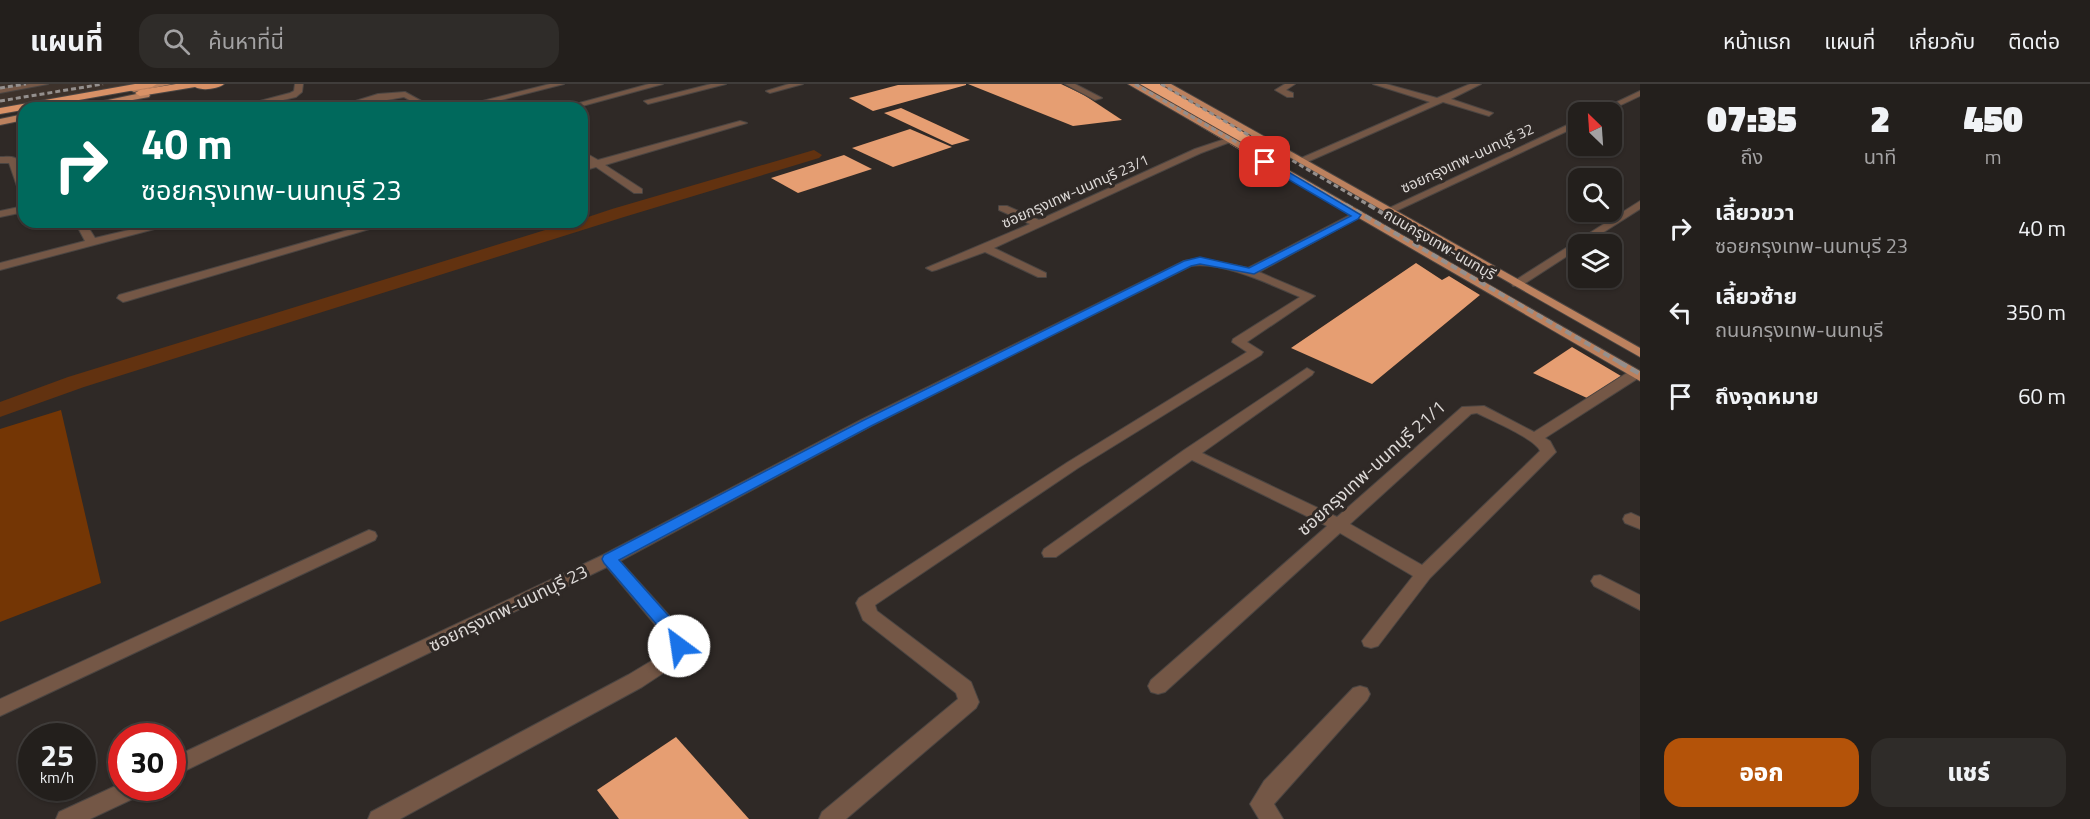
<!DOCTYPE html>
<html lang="th">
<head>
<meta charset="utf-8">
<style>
	:root { --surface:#231f1c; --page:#2f2c29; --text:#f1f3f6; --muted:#a3a2a3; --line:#403d3b; --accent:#b45309 }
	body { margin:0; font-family:"Titillium Web","Noto Sans Thai",sans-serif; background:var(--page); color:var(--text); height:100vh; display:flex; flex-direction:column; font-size:22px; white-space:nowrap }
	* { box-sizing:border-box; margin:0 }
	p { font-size:20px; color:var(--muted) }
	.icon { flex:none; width:33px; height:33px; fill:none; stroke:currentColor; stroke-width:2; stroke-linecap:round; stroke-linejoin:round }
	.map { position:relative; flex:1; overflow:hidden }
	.details { display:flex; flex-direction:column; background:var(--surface); width:450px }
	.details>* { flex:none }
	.banner { position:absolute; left:18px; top:18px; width:570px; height:126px; border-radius:18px; box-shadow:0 2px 4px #0004,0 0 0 2px var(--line); background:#00695c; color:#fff; overflow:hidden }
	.needle { width:39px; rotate:335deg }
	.controls { position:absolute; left:1568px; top:18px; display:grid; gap:12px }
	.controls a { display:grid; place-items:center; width:54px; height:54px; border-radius:12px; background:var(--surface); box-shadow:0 2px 4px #0004,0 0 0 2px var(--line); font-size:30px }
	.speed { position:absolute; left:18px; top:639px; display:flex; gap:12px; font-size:30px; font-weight:700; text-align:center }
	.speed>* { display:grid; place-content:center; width:78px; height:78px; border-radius:50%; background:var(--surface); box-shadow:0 2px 4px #0004,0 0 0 2px var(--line); line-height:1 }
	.speed small { font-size:15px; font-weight:400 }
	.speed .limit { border:9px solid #d22; background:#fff; color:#111 }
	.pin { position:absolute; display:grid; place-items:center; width:51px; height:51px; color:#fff; margin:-26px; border-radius:12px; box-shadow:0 3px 9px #0006 }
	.me { position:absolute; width:66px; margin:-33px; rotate:329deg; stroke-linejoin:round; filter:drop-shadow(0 0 4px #0008) }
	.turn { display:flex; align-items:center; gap:21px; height:126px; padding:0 24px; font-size:27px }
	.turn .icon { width:78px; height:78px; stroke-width:2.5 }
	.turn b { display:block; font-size:42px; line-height:51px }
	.eta { display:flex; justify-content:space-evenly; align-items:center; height:102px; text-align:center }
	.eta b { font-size:36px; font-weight:800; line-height:42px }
	.action { display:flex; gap:12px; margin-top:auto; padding:12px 24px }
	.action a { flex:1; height:69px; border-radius:18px; background:var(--accent); color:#fff; font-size:24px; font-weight:800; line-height:69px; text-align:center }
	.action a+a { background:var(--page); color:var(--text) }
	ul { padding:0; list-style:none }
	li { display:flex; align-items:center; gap:18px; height:84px; padding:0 24px }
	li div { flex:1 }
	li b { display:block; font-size:22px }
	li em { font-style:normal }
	header { display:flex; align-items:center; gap:36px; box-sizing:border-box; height:84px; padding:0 30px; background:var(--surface); border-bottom:2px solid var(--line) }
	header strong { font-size:28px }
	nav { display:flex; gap:33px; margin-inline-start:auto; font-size:21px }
	.search { width:420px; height:54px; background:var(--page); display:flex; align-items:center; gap:15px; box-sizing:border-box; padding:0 21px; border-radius:18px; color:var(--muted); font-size:22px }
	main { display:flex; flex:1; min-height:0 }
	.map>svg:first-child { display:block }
	.built { fill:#3d322b }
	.green { fill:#743605 }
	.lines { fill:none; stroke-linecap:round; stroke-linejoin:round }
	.canal { fill:#623210; fill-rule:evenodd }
	.building { fill:#e69e72 }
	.minor-casing { stroke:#4b4542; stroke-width:2 }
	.major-casing { stroke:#4b4542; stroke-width:2 }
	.highway-casing { stroke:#4b4542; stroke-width:2 }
	.minor { fill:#745746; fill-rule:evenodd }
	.major { fill:#bc815e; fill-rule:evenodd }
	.highway { fill:#d99166; fill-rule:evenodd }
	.rail-far2 { stroke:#948f8d; stroke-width:3; stroke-dasharray:5 3; stroke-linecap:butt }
	.rail-far1 { stroke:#948f8d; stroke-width:4; stroke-dasharray:7 4; stroke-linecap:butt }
	.rail { stroke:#948f8d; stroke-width:4.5; stroke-dasharray:9 4.5; stroke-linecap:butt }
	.route { fill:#1a73e8; stroke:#114b97; stroke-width:1.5 }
	.labels { text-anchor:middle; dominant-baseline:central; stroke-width:6; stroke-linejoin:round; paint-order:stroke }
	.far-street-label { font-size:15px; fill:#ddd9d7; stroke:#2f2926 }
	.street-label { font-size:18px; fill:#ddd9d7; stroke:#2f2926 }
</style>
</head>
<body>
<header>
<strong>แผนที่</strong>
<div class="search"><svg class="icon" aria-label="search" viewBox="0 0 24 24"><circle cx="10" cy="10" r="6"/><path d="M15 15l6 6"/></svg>ค้นหาที่นี่</div>
<nav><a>หน้าแรก</a><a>แผนที่</a><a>เกี่ยวกับ</a><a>ติดต่อ</a></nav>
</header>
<main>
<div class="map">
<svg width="1640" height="735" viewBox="0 0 1640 735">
	<rect width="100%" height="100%" fill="#2f2926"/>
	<polygon class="built" points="0,0 135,0 0,23"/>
	<polygon class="green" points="61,326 101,499 0,538 0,345"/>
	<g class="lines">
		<polygon class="canal" points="814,66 822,71 819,74 624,133 84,303 0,333 0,318 68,293 571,138 582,138 582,135 612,125"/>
	</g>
	<g class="building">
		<polygon points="968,0 1061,0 1084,11 1122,36 1073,42"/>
		<polygon points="1129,0 1168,0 1289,68 1253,74"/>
		<polygon points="898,1 966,0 966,1 873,27 849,14"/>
		<polygon points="901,24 940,42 970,56 952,61 884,29"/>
		<polygon points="910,45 952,63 893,83 852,64"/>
		<polygon points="844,71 872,85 798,109 771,94"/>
		<polygon points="1416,179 1442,196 1449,192 1480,211 1372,300 1291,264"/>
		<polygon points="1572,263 1621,292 1587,314 1533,289"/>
		<polygon points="676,653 749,735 619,735 597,706"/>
	</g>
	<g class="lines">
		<defs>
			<g id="minor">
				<polygon points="29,0 48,0 0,9 0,5"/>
				<polygon points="295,0 303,0 302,8 296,13 248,24 233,24 290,9 294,7"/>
				<polygon points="550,0 564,0 470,24 455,24"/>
				<polygon points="649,0 663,0 575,24 561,24"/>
				<polygon points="711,0 726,0 648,20 644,17"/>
				<polygon points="789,0 803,0 770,9 766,7"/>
				<polygon points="1065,0 1075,0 1102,14 1095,16"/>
				<polygon points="1285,0 1295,0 1286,6 1293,9 1293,13 1287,13 1275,6"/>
				<polygon points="1373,0 1386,0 1437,14 1470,0 1481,0 1451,15 1493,29 1489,32 1443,18 1305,79 1299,79 1299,75 1430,18"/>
				<polygon points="1640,7 1640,12 1606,28 1596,28"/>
				<polygon points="405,8 434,24 424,24 404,13 353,22 349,19 378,10"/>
				<polygon points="1578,36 1578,42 1394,128 1385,126"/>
				<polygon points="740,37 747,39 605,81 642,105 642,109 634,109 596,83 582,87 582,81 589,79 582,74 582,67 598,76"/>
				<polygon points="1225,55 1233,57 1201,69 994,164 1046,189 1046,193 1038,193 985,168 936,186 932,187 926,184 1030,140 999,126 999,122 1007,122 1039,136 1195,65"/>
				<path d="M0,73c4,0 11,-1 15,1 10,4 9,28 9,37l-5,-3 -10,-29h-9z"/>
				<polygon points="1640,117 1640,125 1585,160 1578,160 1578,165 1521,202 1513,202 1511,199"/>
				<polygon points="24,122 24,128 0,133 0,127"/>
				<path d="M1356,128l4,1v4l-101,55 56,24 -68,46 16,10 -2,3 -183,113 -203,137 2,6 94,71 8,20 -3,6 -130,111h-27l3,-7 136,-113 -2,-6 -93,-73 -7,-17 3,-5 209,-136 179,-110 -15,-10 1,-3 67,-42c-29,-12 -78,-36 -109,-31l-320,160 -251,135 64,71 4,14 -5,14 -41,27 -242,132h-32l3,-7 257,-137 40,-24v-11l-61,-73 -435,210v-19l431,-203 258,-135 323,-159 16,-3 48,10z"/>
				<polygon points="75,138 85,138 95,154 163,138 181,138 0,186 0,179 85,157"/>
				<polygon points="376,138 393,138 127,217 123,218 117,214 119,211"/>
				<path d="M1307,284l7,4 -2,3 -110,78 135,64 125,-110 22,-1 50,26 96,-61h10v6l-95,61 5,3 6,11 -126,126 -52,68 -7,2 -7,-2 -2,-5 51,-65 -73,-43 -175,159 -7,2 -7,-2 -3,-6 3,-6 176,-154 -135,-66 -136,97h-12l-2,-4 2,-4 140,-99zM1477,329c13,7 59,26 63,38l-118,114 -72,-41 121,-110z"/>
				<polygon points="1631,429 1640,433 1640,445 1625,439 1623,435 1625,431"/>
				<polygon points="369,446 375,448 377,452 375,456 0,632 0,615"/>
				<polygon points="1600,491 1640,511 1640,526 1594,502 1591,497 1594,492"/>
				<polygon points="1360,602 1367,604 1370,610 1367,616 1274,720 1283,735 1259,735 1250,720 1264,697 1353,604"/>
				<polygon points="122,699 122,704 144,704 141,711 90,735 56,735 59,728"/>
			</g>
			<g id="major">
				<polygon points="154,0 172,0 134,8 130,6"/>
				<polygon points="1128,0 1138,0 1640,287 1640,297"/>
				<polygon points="1161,0 1171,0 1640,264 1640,273"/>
				<polygon points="146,8 150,11 149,13 88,24 70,24"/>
				<polygon points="24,30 24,36 0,41 0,35"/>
			</g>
			<g id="highway">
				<polygon points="135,0 157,0 152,3 0,30 0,24"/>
				<path d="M176,0h48c-6,5 -22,7 -29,3l-55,9 -5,-3 5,-3z"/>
			</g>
		</defs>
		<use href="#minor" class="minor-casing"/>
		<use href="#major" class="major-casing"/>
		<use href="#highway" class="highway-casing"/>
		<use href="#minor" class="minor"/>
		<use href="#major" class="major"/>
		<use href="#highway" class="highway"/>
		<g class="rail-far2">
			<polyline points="1135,0 1349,123"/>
			<polyline points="1161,0 1372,123"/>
			<polyline points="0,4 26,0"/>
			<polyline points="0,17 103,0"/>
		</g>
		<g class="rail-far1">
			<polyline points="1346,121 1621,279"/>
			<polyline points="1369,121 1453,172"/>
		</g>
		<polyline class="rail" points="1619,278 1640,290"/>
	</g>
	<polygon class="route" points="1262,76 1268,76 1361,131 1358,135 1254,190 1200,180 1191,182 871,342 619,476 683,548 688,562 685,567 679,569 673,567 669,555 604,479 602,475 604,471 862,337 1184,177 1200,173 1249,184 1351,132 1262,80"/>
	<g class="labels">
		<g class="far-street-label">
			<text transform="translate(1467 74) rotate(-25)">ซอยกรุงเทพ-นนทบุรี 32</text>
			<text transform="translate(1075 107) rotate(-24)">ซอยกรุงเทพ-นนทบุรี 23/1</text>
			<text transform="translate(1440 160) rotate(30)">ถนนกรุงเทพ-นนทบุรี</text>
		</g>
		<g class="street-label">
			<text transform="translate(1371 384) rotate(-42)">ซอยกรุงเทพ-นนทบุรี 21/1</text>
			<text transform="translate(508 524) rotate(-26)">ซอยกรุงเทพ-นนทบุรี 23</text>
		</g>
	</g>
</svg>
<div class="controls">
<a><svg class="needle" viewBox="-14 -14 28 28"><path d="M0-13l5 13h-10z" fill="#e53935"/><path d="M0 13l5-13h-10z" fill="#a3a2a3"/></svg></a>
<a><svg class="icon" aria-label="search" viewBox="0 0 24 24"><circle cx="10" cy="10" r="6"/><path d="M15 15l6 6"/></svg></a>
<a><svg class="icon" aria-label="layers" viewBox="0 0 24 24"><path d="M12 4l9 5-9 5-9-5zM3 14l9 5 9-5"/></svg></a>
</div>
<div class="speed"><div>25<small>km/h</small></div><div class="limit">30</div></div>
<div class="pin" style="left:1265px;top:78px;background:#d93025"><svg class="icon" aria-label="arrive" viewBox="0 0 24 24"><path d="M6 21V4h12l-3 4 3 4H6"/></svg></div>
<svg class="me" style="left:679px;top:562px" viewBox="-20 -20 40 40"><circle r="19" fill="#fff"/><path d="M0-13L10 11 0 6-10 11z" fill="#1a73e8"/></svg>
<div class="banner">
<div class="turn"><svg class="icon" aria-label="right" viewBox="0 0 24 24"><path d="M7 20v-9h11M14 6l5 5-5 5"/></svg><div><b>40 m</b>ซอยกรุงเทพ-นนทบุรี 23</div></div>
</div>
</div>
<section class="details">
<div class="eta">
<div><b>07:35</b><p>ถึง</p></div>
<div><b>2</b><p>นาที</p></div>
<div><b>450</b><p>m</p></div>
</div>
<ul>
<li><svg class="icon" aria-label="right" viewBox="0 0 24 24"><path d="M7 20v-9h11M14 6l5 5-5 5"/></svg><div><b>เลี้ยวขวา</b><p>ซอยกรุงเทพ-นนทบุรี 23</p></div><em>40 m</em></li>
<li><svg class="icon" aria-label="left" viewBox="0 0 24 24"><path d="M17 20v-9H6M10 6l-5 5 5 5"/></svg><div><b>เลี้ยวซ้าย</b><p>ถนนกรุงเทพ-นนทบุรี</p></div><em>350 m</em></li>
<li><svg class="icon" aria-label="arrive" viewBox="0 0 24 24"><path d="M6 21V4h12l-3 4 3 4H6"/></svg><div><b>ถึงจุดหมาย</b></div><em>60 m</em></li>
</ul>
<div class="action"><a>ออก</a><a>แชร์</a></div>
</section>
</main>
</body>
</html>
